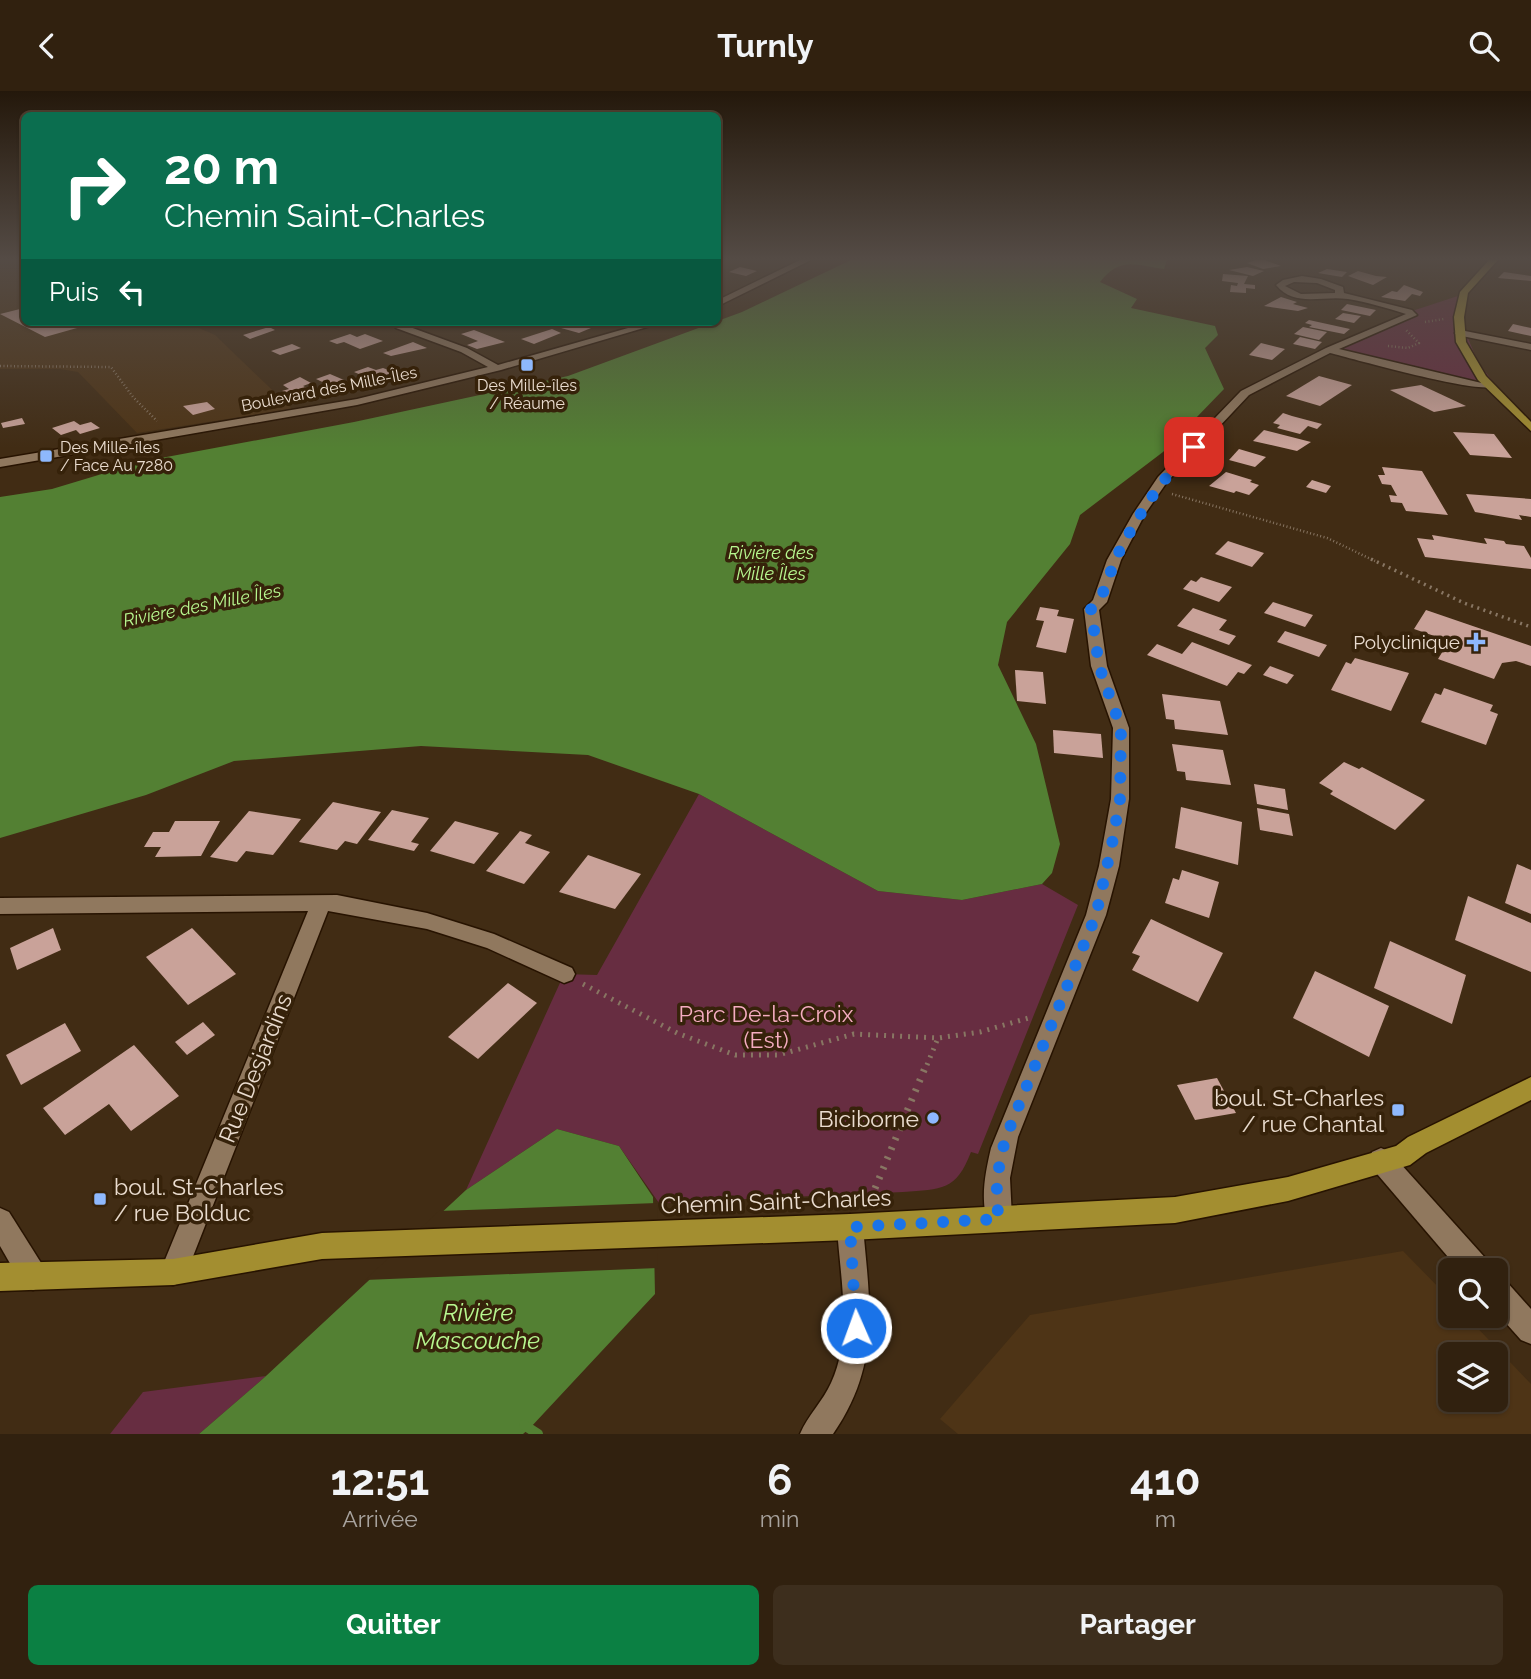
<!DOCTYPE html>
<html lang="fr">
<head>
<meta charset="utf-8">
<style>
	:root { --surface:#31210f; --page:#3d2e1d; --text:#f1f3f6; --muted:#a8a39e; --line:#4c3e2f; --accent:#0b8043 }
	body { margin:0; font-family:Raleway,sans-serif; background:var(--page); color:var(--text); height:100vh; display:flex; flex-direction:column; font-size:26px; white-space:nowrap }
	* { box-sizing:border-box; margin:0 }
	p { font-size:23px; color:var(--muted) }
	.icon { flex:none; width:38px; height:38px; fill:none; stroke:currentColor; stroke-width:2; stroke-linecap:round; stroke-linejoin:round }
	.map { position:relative; height:1343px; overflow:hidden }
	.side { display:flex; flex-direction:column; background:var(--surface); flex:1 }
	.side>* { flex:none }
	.guide { position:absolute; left:21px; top:21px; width:700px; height:214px; border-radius:10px; box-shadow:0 2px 5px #0004,0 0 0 2px var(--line); background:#0b6e4f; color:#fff; overflow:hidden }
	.fabs { position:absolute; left:1438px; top:1167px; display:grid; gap:14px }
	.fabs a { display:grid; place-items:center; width:70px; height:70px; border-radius:10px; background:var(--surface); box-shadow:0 2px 5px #0004,0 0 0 2px var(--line); font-size:35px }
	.pin { position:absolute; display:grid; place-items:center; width:60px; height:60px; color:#fff; margin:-30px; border-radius:14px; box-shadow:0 4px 10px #0006 }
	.me { position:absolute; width:77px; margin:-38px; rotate:358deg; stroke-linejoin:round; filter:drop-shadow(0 0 5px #0008) }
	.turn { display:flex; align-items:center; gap:24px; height:147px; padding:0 28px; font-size:32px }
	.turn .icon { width:91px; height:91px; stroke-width:2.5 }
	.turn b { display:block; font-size:49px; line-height:60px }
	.then { display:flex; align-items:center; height:66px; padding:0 28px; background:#0003; gap:14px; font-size:26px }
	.eta { display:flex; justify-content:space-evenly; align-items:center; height:119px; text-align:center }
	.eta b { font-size:42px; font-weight:700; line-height:49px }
	.button { display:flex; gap:14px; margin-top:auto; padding:14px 28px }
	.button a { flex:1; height:80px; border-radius:10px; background:var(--accent); color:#fff; font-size:28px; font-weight:700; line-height:80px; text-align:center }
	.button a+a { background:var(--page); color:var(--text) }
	header { display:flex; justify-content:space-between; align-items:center; height:91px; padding:0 28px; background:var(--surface); font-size:32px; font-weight:700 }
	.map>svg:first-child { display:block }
	.built { fill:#4e3416; fill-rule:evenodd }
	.green { fill:#672d41 }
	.water { fill:#538033 }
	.pier { fill:#412c14 }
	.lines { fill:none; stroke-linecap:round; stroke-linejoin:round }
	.stream { stroke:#538033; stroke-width:10 }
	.building { fill:#c9a299 }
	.minor-casing { stroke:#271300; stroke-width:3 }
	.major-casing { stroke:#271300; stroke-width:3 }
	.path-far3 { stroke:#887663; stroke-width:2.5; stroke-dasharray:1 2.5; stroke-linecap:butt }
	.path-far2 { stroke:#887663; stroke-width:3.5; stroke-dasharray:2 4.5; stroke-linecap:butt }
	.path-far1 { stroke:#887663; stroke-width:5; stroke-dasharray:2 6; stroke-linecap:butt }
	.path { stroke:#887663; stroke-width:7; stroke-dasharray:2.5 8; stroke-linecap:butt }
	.minor { fill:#90785e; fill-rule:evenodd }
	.major { fill:#a38e30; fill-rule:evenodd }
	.route { stroke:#1a73e8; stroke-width:12; stroke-dasharray:0 21.6 }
	.poi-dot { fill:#8eb8fd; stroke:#36220a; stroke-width:2.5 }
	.labels { text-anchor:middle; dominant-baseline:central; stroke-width:7; stroke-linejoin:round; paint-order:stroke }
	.far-poi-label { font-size:16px; fill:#eadccf; stroke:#36220a }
	.far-street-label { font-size:16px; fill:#eadccf; stroke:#36220a }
	.far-water-label { font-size:18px; font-style:italic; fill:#b7f78f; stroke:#36220a }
	.poi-label { font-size:19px; fill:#eadccf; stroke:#36220a; text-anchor:end }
	.near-park-label { font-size:23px; fill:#f5acc1; stroke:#36220a }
	.near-street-label { font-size:23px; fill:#eadccf; stroke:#36220a }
	.near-poi-label { font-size:23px; fill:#eadccf; stroke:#36220a; text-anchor:end }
	.near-water-label { font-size:24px; font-style:italic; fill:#b7f78f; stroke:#36220a }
</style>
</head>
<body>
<header><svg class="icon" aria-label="back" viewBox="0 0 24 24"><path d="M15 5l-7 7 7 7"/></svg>Turnly<svg class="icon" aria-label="search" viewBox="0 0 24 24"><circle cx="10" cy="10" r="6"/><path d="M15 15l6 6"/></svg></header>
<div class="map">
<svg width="1531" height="1343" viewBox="0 0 1531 1343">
	<rect width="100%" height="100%" fill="#412c14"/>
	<g class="built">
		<polygon points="0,169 24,169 24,231 185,231 215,244 292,318 137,342 78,281 60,278 0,278"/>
		<path d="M1403,1160l48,49v16h15l65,68v50h-573l-18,-15 90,-104zM1451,1264h45v45h-45z"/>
	</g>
	<g class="green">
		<polygon points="1467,202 1459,226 1478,271 1497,296 1459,290 1329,259 1411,225 1409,221"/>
		<path d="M699,703l179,97 84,9 80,-16 36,21 -100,249 -7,-2c-15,39 -29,37 -68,40l-244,11 -40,-57 -62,-17 -91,61 98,-216 33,1z"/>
		<polygon points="266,1285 199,1343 110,1343 143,1301"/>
	</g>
	<g class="water">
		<path d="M851,169h316l-3,9c-28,-4 -44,-13 -64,13l37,17 -6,9 84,18 3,9 -13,13 19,41 -61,63 -83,63 -10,29 -63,78 -9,43 38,79 24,100 -8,29 -10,11 -80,16 -84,-9 -179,-97 -111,-39 -167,-9 -187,15 -88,34 -146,43v-341l52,-8 93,-28 209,-39 214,-46 174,-64z"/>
		<polygon points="557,1038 619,1055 653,1106 655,1203 530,1337 523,1343 199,1343 266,1285 466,1099"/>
	</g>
	<polygon class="pier" points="657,1112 658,1177 365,1189 439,1120"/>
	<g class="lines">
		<polyline class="stream" points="524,1334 538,1343"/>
	</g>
	<g class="building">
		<polygon points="1256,169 1264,169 1281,175 1263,178 1247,172"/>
		<polygon points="740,176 757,180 746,185 729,181"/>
		<polygon points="1247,176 1264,180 1253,185 1229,179"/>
		<polygon points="1327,178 1347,181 1342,186 1318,182"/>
		<polygon points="1358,180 1376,185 1387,186 1373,194 1348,185"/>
		<polygon points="1504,181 1531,185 1531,190 1498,187"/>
		<polygon points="1223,183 1248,185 1244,193 1255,194 1255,198 1246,197 1246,202 1230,201 1231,194 1237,195 1238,192 1222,190"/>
		<polygon points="1404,194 1423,201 1420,205 1412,203 1405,210 1381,206 1392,200 1397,201"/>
		<polygon points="1281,206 1297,211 1293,213 1308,217 1298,220 1264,215"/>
		<polygon points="1347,213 1376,219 1370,225 1341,219"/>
		<polygon points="24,217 24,231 65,231 77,237 45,246 0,223"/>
		<polygon points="1343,222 1361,225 1354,232 1335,228"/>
		<polygon points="1309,229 1350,238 1344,243 1309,236 1312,234 1305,232"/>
		<polygon points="572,232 591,237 579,242 561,237"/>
		<polygon points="1513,233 1531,237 1531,245 1508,240"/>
		<polygon points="269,236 275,239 250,248 243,244"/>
		<polygon points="1303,236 1327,241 1319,249 1294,243"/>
		<polygon points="552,238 561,242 534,253 521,248"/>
		<polygon points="474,239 505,251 477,258 467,254 478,250 461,243"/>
		<polygon points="350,243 357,246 365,243 383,250 360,258 344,251 337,253 329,250"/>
		<polygon points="1300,246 1322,251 1315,258 1293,253"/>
		<polygon points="413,251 427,257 391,265 383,262"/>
		<polygon points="1261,252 1285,258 1272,269 1249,264"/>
		<polygon points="292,253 301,257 280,264 271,260"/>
		<polygon points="368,276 376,279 383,277 394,281 373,289 354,281"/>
		<polygon points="330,283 344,289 329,294 316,288"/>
		<polygon points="1319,285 1352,294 1320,315 1286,305"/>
		<polygon points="300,286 311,292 303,295 313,300 294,306 282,300 289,298 283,294"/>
		<polygon points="1421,294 1466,315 1434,321 1390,299"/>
		<polygon points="207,311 215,318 193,324 183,315"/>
		<polygon points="1283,322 1292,325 1322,333 1317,338 1308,335 1300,343 1277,337 1280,334 1273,332"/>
		<polygon points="22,327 25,333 3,337 1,332"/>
		<polygon points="74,330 80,334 91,331 100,337 80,343 76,339 61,344 52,337"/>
		<polygon points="1264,339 1311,351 1297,360 1253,350"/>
		<polygon points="1453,341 1494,343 1512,367 1470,364"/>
		<polygon points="1239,358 1266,366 1255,376 1229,369"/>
		<polygon points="1382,376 1422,380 1448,424 1406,420 1402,412 1391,411 1389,404 1397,405 1391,394 1382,393 1378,384 1385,384"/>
		<polygon points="1226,381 1252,389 1250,391 1259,394 1249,404 1236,400 1234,402 1209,395"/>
		<polygon points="1312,389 1331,395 1326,402 1306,396"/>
		<polygon points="1466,403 1531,408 1531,426 1519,424 1522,429 1475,421"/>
		<polygon points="1432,444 1487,453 1484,447 1504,450 1506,453 1524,455 1531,467 1531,478 1425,466 1417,447 1434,449"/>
		<polygon points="1228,450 1264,462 1252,476 1215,463"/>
		<polygon points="1201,486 1232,496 1219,511 1183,498 1191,489 1196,491"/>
		<polygon points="1273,511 1313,524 1305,536 1264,522"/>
		<polygon points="1040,516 1059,519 1057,525 1074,528 1066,562 1036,556 1044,530 1036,529"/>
		<polygon points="1193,517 1227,529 1219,539 1236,545 1229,554 1177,535"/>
		<polygon points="1426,519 1531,555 1531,575 1516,570 1502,572 1494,588 1438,568 1449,550 1414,538"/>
		<polygon points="1285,540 1327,554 1319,566 1277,551"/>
		<polygon points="1192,551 1252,574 1244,583 1238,581 1227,595 1147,564 1157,553 1182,563"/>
		<polygon points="1355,567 1409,582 1391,620 1331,599 1346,571 1351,573"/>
		<polygon points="1270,575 1294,584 1287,593 1263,584"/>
		<polygon points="1015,579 1043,581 1046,613 1017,610"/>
		<polygon points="1444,597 1493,614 1490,620 1498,623 1486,654 1421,631 1435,602 1441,604"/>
		<polygon points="1162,603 1220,610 1228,644 1175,638 1174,629 1166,628"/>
		<polygon points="1053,639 1101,643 1103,667 1054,662"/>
		<polygon points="1172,653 1223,659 1231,694 1186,689 1185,681 1177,680"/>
		<polygon points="1344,671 1359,678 1362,676 1425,709 1395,739 1330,703 1333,700 1319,692"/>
		<polygon points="1254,693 1285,698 1288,719 1257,713"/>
		<polygon points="333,711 381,721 357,753 345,750 337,759 299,751"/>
		<polygon points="1181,716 1242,731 1238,774 1175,757"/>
		<polygon points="1257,717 1289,723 1293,745 1260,739"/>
		<polygon points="392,719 429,727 411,751 419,753 414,760 368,749"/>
		<polygon points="249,720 301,728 273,764 246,760 237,771 210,766"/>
		<polygon points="175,730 220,730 201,765 155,766 161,756 144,756 153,741 169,741"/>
		<polygon points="455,730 499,742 474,773 430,760"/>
		<polygon points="520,740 532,744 525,752 550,761 524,793 486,780"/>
		<polygon points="588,764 641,783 615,818 559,801"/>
		<polygon points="1517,773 1531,779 1531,823 1505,812"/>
		<polygon points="1182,779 1219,791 1209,827 1165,812 1173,787 1179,789"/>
		<polygon points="1468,805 1531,832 1531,881 1455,849"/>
		<polygon points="1151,828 1223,862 1198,911 1132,879 1140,865 1132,862"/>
		<polygon points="53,837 61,859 17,879 10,857"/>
		<polygon points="192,837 236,883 188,914 146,866"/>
		<polygon points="1390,850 1466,884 1452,933 1374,897"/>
		<polygon points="1315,880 1389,915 1369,966 1293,927"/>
		<polygon points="508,892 537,912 478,968 448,946"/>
		<polygon points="203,931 215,944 187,964 175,951"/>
		<polygon points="65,932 81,960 21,994 6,964"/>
		<polygon points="134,954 179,1005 131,1040 109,1013 65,1044 43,1017"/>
		<polygon points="1217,987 1236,1022 1195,1029 1177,994"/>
	</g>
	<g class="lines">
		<defs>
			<g id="minor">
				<polygon points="800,169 811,169 718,215 718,209"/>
				<path d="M1302,185l19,3 22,8 1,6 68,17 5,5 -78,34 155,37c-13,9 -140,-27 -164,-33l-81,42 -82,87 -22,32 -24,46 -14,42 -8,8 8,56 22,62v71l-10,67 -13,49 -88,222 -8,41 2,41 -4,9 -9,4 -9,-4c-11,-25 -5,-54 1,-80l95,-233 13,-49 12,-67 2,-71 -22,-62 -7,-57 9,-9 14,-40 26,-46 25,-37 83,-86 85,-43 80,-34c-19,-6 -39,-12 -58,-15 -26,-4 -53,9 -72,-14l7,-5zM1294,191l23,1 18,7v3l-34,1 -16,-8z"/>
				<polygon points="649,231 664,231 501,279 357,314 0,376 0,368 357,308 488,276 461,261 396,237 394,235 399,232 467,257 498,274"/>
				<polygon points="1460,239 1531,253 1531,259 1457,244 1455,242"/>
				<polygon points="337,804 427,822 494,843 572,877 575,883 572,889 564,892 487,857 427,838 328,820 183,1191 173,1194 163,1191 160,1181 308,820 0,823 0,807"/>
				<polygon points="1381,1057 1390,1061 1488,1170 1491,1180 1460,1180 1372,1077 1369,1069 1372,1061"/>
				<polygon points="0,1117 9,1121 43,1175 47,1185 43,1195 33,1199 23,1195 0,1155"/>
				<path d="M850,1123l9,4 4,9c7,78 18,138 -30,207h-33c8,-19 23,-33 31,-51 22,-47 9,-106 6,-156l4,-9z"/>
				<polygon points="1496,1186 1506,1190 1531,1218 1531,1253 1521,1249 1496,1221"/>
			</g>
			<g id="major">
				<polygon points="1489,169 1498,169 1468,202 1464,226 1466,251 1486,285 1531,331 1531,340 1478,289 1456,251 1454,226 1460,201"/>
				<polygon points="1531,986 1531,1009 1426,1062 1410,1074 1288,1110 1175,1132 850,1149 322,1168 173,1194 0,1200 0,1172 173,1168 322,1142 850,1123 1175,1106 1288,1086 1396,1055 1408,1046"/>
			</g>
		</defs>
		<use href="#minor" class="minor-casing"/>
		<use href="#major" class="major-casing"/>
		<g class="path-far3">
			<polyline points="1425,231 1444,228"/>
			<polyline points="1388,255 1408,257 1419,252 1406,239"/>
			<polyline points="0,275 111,276 133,306 157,330"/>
			<polyline points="1172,403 1327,447 1375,470"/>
		</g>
		<polyline class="path-far2" points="1371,468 1464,512 1531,536"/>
		<g class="path-far1">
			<polyline points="583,893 677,942 735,964 778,964 854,943 938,947 980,941 1032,926"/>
			<polyline points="927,974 938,947"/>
		</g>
		<polyline class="path" points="871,1107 927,972"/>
		<use href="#minor" class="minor"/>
		<use href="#major" class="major"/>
	</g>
	<linearGradient id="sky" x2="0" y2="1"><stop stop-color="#24180b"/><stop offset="0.47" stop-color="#544b45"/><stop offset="1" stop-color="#544b45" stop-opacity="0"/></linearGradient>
	<rect width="1531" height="357" fill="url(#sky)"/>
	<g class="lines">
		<path class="route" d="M856,1237l-6,-101 149,-8c-5,-29 -1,-53 7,-82l90,-222 16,-71 8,-45 1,-71 -22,-62 -8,-57c16,-14 18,-39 28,-57 21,-40 43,-74 75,-105"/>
	</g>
	<g class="poi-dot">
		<rect x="520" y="267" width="14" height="14" rx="3.5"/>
		<rect x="39" y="358" width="14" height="14" rx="3.5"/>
		<path d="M1472.5 540.5h7v7h7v7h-7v7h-7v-7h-7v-7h7z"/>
		<rect x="1391" y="1012" width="14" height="14" rx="3.5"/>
		<circle cx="933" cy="1027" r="7"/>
		<rect x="93" y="1101" width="14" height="14" rx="3.5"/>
	</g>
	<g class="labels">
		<g class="far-poi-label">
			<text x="527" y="294">Des Mille-îles<tspan x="527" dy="18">/ Réaume</tspan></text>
			<text x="60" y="356" text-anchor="start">Des Mille-îles<tspan x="60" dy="18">/ Face Au 7280</tspan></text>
		</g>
		<g class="far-street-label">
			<text transform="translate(329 298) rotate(-11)">Boulevard des Mille-Îles</text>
		</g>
		<g class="far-water-label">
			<text x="771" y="461">Rivière des<tspan x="771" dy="21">Mille Îles</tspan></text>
			<text transform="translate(202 514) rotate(-11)">Rivière des Mille Îles</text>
		</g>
		<g class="poi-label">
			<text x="1460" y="551">Polyclinique</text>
		</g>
		<g class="near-park-label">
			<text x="766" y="922">Parc De-la-Croix<tspan x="766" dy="26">(Est)</tspan></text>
		</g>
		<g class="near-street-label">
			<text transform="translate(255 977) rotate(-68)">Rue Desjardins</text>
			<text transform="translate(776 1110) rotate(-2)">Chemin Saint-Charles</text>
		</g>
		<g class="near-poi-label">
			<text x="1384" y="1006">boul. St-Charles<tspan x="1384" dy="26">/ rue Chantal</tspan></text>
			<text x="919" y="1027">Biciborne</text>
			<text x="114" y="1095" text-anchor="start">boul. St-Charles<tspan x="114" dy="26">/ rue Bolduc</tspan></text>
		</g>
		<g class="near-water-label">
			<text x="478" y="1221">Rivière<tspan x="478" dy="28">Mascouche</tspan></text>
		</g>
	</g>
</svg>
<div class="fabs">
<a><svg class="icon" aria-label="search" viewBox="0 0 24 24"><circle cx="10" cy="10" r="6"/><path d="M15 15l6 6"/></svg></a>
<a><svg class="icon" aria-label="layers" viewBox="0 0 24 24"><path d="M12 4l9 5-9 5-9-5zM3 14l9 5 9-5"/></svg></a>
</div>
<div class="pin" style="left:1194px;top:356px;background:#d93025"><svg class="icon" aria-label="arrive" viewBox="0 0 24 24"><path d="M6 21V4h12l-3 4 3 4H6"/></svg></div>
<svg class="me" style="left:856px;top:1237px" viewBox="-20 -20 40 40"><circle r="17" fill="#1a73e8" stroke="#fff" stroke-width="3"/><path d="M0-11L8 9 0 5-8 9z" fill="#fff"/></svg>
<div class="guide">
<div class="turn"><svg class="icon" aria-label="right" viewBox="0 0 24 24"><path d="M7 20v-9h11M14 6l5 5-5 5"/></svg><div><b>20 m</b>Chemin Saint-Charles</div></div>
<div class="then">Puis<svg class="icon" aria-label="left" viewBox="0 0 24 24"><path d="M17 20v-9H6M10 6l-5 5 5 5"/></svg></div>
</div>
</div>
<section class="side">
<div class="eta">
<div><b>12:51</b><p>Arrivée</p></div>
<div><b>6</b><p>min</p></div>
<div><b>410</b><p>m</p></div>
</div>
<div class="button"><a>Quitter</a><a>Partager</a></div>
</section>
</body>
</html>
